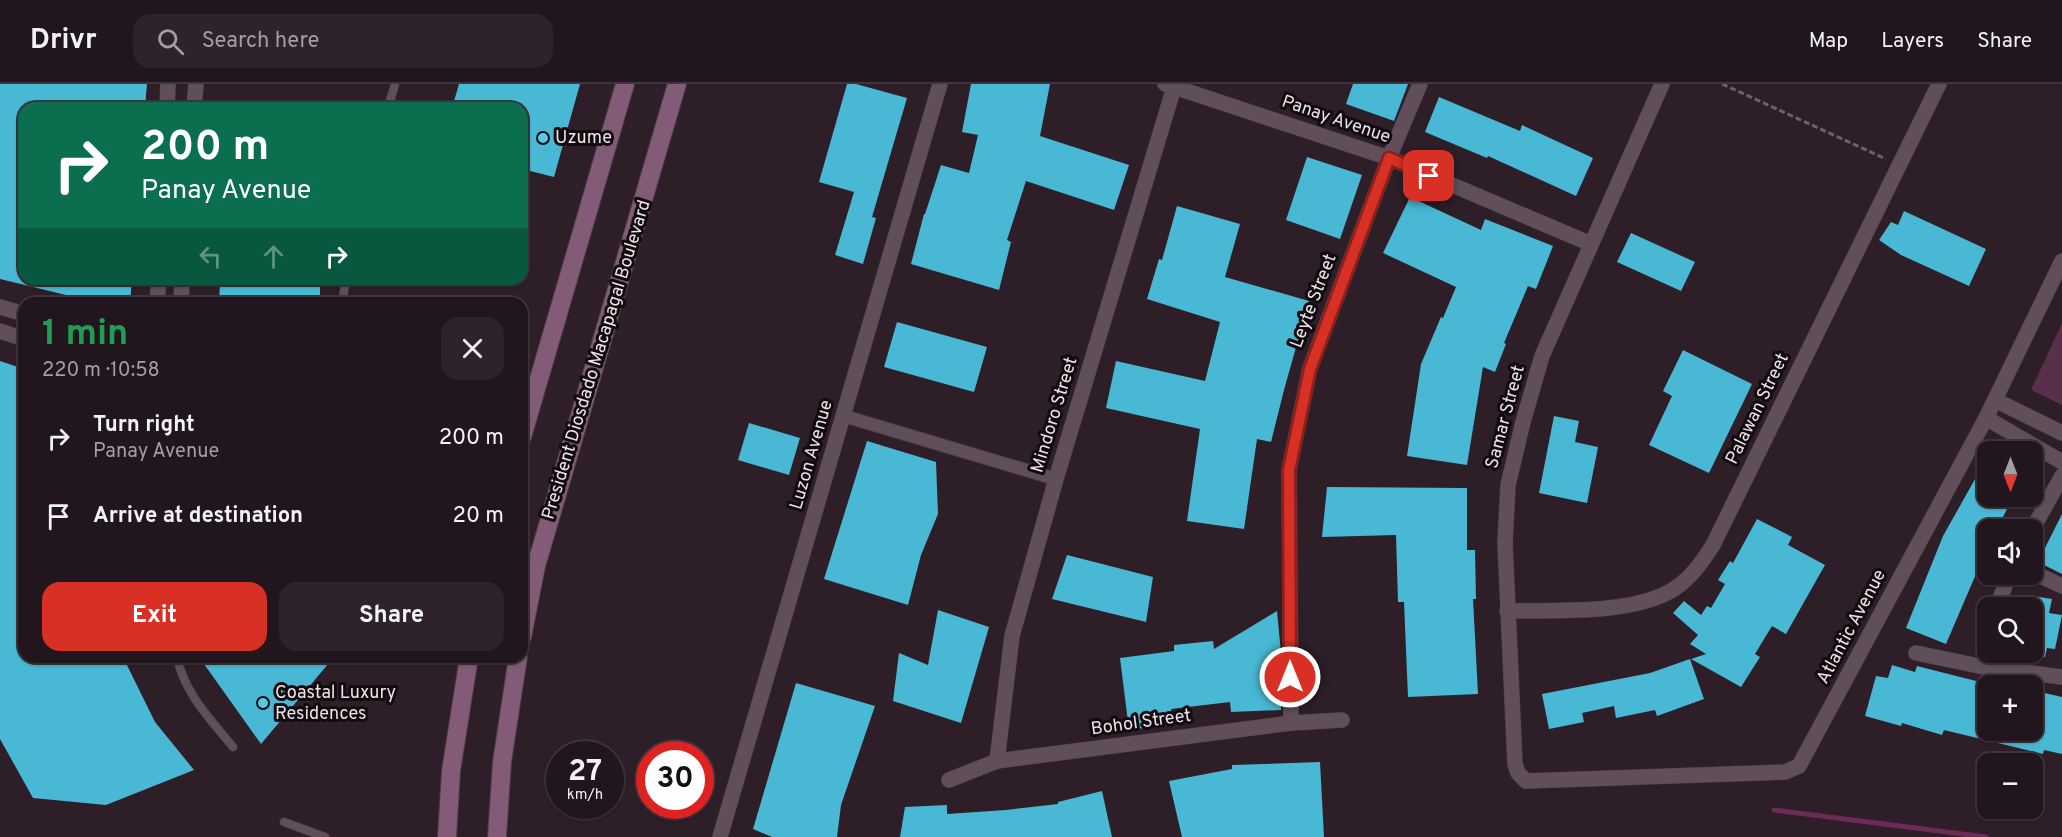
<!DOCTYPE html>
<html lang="en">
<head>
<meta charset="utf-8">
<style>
	:root { --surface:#22161e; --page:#2e232b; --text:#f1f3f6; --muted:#a29fa4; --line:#3f353c; --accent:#d93025 }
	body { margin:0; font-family:Overpass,sans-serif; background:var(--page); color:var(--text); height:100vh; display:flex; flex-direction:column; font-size:22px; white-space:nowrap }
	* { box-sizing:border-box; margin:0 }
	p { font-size:20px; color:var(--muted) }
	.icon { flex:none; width:33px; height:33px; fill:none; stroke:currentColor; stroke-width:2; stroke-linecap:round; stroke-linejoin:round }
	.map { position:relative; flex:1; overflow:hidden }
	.panel { position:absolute; left:18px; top:213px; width:510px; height:366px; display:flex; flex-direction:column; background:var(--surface); border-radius:18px; box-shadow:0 2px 4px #0004,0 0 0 2px var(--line) }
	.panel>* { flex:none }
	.banner { position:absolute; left:18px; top:18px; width:510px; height:183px; border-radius:18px; box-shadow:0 2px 4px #0004,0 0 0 2px var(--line); background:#0b6e4f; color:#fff; overflow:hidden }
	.needle { width:39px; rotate:180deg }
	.buttons { position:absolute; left:1977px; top:357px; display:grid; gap:12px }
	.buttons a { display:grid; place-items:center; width:66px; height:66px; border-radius:12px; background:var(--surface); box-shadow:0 2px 4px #0004,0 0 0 2px var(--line); font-size:30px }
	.speed { position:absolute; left:546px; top:657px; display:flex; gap:12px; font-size:30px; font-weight:700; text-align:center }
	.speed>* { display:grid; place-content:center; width:78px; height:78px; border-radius:50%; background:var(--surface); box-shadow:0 2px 4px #0004,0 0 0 2px var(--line); line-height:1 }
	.speed small { font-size:15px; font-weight:400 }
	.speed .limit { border:9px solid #d22; background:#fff; color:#111 }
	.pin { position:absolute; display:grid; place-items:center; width:51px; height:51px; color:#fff; margin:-26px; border-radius:12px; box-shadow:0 3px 9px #0006 }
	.me { position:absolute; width:66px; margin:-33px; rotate:0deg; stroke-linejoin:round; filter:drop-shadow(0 0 4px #0008) }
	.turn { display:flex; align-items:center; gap:21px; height:126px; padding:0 24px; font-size:27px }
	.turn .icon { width:78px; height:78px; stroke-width:2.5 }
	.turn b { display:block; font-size:42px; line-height:51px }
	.lanes { display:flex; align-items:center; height:57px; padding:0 24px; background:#0003; justify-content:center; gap:30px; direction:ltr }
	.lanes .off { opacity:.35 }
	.round { display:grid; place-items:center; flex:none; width:63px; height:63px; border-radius:18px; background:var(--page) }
	.overview { display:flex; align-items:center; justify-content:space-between; height:102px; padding:0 24px }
	h1 { font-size:36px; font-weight:700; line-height:45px; color:#1e9e55 }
	.primary-button { display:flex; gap:12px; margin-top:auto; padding:12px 24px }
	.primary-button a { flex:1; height:69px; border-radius:18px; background:var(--accent); color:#fff; font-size:24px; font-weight:700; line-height:69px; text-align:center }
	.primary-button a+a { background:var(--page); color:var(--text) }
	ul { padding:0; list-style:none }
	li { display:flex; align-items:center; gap:18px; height:78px; padding:0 24px }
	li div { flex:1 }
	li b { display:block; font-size:22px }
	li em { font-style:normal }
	header { display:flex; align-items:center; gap:36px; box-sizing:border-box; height:84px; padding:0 30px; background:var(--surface); border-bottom:2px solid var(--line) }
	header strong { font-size:28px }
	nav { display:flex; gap:33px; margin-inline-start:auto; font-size:21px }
	.search { width:420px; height:54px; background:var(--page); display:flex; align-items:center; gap:15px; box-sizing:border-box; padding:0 21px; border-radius:18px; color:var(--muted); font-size:22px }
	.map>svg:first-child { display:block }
	.green { fill:#58304b }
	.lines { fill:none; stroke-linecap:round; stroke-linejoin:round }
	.stream { stroke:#6a2b57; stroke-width:5 }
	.building { fill:#49b8d4 }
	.service-casing { stroke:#493d44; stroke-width:9 }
	.pedestrian-casing { stroke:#493d44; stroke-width:14 }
	.minor-casing { stroke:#493d44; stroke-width:16 }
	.secondary-casing { stroke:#493d44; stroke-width:20 }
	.path { stroke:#6f616a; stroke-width:3; stroke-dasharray:6 3; stroke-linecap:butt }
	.service { stroke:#604f5a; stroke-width:8 }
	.pedestrian { stroke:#604f5a; stroke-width:12 }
	.minor { stroke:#604f5a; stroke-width:15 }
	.secondary { stroke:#835b76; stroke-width:18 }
	.route-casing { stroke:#8d1f18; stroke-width:15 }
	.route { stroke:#d93025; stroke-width:10 }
	.poi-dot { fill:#59c8e4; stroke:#110b0f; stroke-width:2 }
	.labels { text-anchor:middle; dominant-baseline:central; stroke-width:6; stroke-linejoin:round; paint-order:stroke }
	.street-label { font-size:18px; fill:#ede3e9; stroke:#110b0f }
	.poi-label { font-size:18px; fill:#ede3e9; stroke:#110b0f; text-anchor:start }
</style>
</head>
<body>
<header>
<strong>Drivr</strong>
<div class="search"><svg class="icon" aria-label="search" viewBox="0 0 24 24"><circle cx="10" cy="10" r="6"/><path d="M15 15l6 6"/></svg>Search here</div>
<nav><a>Map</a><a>Layers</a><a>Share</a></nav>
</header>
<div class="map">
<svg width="2062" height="753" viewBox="0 0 2062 753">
	<rect width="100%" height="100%" fill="#2d1e28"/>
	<polygon class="green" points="2062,239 2062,321 2031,306"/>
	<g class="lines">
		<polyline class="stream" points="1774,726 1986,753"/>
	</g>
	<g class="building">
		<polygon points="0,0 147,0 145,24 24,24 24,195 132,195 130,219 99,219 0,195"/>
		<polygon points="459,0 580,0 554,93 522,85 522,24 452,24"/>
		<polygon points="847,0 856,0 907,14 872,133 876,134 863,180 835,171 854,108 819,98"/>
		<polygon points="971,0 1050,0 1040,52 1129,81 1114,126 1026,97 1007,156 1011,158 999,206 911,180 924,130 925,130 941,81 969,89 978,51 962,48"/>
		<polygon points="1353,0 1408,0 1394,37 1346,20"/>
		<polygon points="1439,13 1520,47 1522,41 1593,74 1576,112 1488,72 1487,74 1425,48"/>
		<polygon points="1307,73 1362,91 1340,155 1286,136"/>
		<polygon points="1410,113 1481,146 1485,135 1553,162 1536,205 1528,202 1504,259 1506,260 1495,288 1483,283 1467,381 1407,372 1421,280 1441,233 1443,234 1456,203 1383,169"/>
		<polygon points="1177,122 1240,140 1225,193 1309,217 1284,306 1271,358 1257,355 1244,445 1187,437 1200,345 1106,324 1116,277 1205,297 1220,238 1147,215 1159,175 1162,176"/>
		<polygon points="1904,127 1986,165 1969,202 1901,171 1879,156 1891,138 1898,141"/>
		<polygon points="1631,149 1695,178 1681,207 1617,178"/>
		<polygon points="220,197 320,202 320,219 219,219"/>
		<polygon points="897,238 987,263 974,308 884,283"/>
		<polygon points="1683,266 1752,300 1709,389 1649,361 1672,312 1663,307"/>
		<polygon points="0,277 24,285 24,573 123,573 155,638 194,686 106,721 33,714 0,655"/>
		<polygon points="1554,332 1579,337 1575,358 1598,363 1587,419 1539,409"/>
		<polygon points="749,339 800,354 789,391 738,376"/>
		<polygon points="867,357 936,378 938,430 921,471 908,521 824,495"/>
		<polygon points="1988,372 1988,412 2014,412 1996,446 1988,446 1988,462 1946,560 1906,544 1943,452"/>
		<polygon points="1327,403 1467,404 1467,466 1475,466 1476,515 1473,515 1478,610 1408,613 1404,518 1398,518 1396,451 1322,453"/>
		<polygon points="2062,430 2062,490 2038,478"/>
		<polygon points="1757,435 1792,453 1788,461 1825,481 1786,550 1772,542 1755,570 1760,573 1741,603 1691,575 1706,570 1690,560 1698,551 1673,529 1684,517 1701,531 1707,522 1711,524 1725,500 1718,496 1730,477 1733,479"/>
		<polygon points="1067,471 1153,493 1146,538 1052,515"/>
		<polygon points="2032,512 2052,515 2049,529 2062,531 2055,565 2047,564 2045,573 2032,571"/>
		<polygon points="938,526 989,543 961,639 893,617 899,569 928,581"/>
		<polygon points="1277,527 1281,569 1281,626 1231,628 1230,618 1171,625 1173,640 1129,646 1120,574 1174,567 1174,561 1213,557 1214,565"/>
		<polygon points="199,573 334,573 261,660"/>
		<polygon points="1690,575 1704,615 1657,632 1655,626 1616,634 1614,622 1582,629 1584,638 1549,645 1542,610 1650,589"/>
		<polygon points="1892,581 1915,588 1917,582 1988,600 1988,646 2032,646 2032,612 2038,613 2040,608 2062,613 2062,670 2044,666 2043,670 1944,646 1942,651 1902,639 1901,642 1865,632 1876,592 1888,594"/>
		<polygon points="796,599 875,622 841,721 837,753 772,753 753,745"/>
		<polygon points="1320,678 1324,753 1182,753 1169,697 1232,685 1232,681"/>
		<polygon points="1102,707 1112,753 900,753 905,723 947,721 947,730 1006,726 1058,720 1058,718"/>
	</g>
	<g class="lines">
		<defs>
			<g id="service">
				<polyline points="388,24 395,0"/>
				<polyline points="342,219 346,195"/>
				<path d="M177,573c7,36 34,63 56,90"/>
				<polyline points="453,573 469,576"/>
				<polyline points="284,738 325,753"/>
			</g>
			<polyline id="pedestrian" points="844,332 1056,395"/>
			<g id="minor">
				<polyline points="1165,0 1389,74 1591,160"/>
				<polyline points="1662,0 1542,272 1523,338 1508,401 1505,459 1515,680 1518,689 1526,697 1785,688 1799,682 1986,334 2062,177"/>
				<polyline points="167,24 168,0"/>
				<polyline points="194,24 196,0"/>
				<polyline points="157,219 159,195"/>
				<polyline points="181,219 182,195"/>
				<polyline points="0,223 24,230"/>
				<polyline points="0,247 24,255"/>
				<polyline points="1995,316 2062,349"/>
				<polyline points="1986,334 2062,378"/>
				<polyline points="2032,446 2062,392"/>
				<polyline points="2032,488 2062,502"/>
				<polyline points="1996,524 2010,490"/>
				<path d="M1507,527c48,-1 126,4 167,-22 17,-11 28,-27 39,-44l226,-461"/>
				<polyline points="1916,569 1984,583 2062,593"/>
				<polyline points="1984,583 1988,564"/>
				<polyline points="1291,639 1289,386 1310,284 1389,74 1420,0"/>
				<polyline points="997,677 1012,552 1056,395 1175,0"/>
				<polyline points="949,696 997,677 1291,639 1342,636"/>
				<polyline points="720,753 940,0"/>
			</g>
			<g id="secondary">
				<polyline points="522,353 625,0"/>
				<polyline points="522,553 536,482 677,0"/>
				<polyline points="447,753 451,687 469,573"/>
				<polyline points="497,753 502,678 518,573"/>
			</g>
		</defs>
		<use href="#service" class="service-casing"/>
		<use href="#pedestrian" class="pedestrian-casing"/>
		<use href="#minor" class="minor-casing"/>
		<use href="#secondary" class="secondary-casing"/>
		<polyline class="path" points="1722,0 1886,75"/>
		<use href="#service" class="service"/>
		<use href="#pedestrian" class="pedestrian"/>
		<use href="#minor" class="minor"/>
		<use href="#secondary" class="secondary"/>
	</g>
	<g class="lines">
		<defs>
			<polyline id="route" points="1290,593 1289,386 1310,285 1389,74 1429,92"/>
		</defs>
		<use href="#route" class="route-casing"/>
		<use href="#route" class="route"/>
	</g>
	<g class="poi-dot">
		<circle cx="543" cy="54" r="6"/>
		<circle cx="263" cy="619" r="6"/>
	</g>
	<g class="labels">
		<g class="street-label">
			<text transform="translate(1336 36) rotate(19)">Panay Avenue</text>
			<text transform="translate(1314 217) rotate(-69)">Leyte Street</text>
			<text transform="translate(597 276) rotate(-73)">President Diosdado Macapagal Boulevard</text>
			<text transform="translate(1758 325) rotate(-64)">Palawan Street</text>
			<text transform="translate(1055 331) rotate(-73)">Mindoro Street</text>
			<text transform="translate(1506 333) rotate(-75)">Samar Street</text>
			<text transform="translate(812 371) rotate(-74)">Luzon Avenue</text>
			<text transform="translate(1852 543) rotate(-62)">Atlantic Avenue</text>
			<text transform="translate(1141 639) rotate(-8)">Bohol Street</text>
		</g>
		<g class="poi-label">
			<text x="555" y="54">Uzume</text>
			<text x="275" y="609">Coastal Luxury<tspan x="275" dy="21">Residences</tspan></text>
		</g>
	</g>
</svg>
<div class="buttons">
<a><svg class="needle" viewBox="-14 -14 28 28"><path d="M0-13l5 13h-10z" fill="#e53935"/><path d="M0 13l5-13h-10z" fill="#a29fa4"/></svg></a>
<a><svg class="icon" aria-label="sound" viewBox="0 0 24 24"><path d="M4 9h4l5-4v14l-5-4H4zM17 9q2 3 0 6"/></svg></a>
<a><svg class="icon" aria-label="search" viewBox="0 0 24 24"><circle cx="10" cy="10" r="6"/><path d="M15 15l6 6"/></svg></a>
<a>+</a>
<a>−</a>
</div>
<div class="speed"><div>27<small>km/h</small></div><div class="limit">30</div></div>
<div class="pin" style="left:1429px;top:92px;background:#d93025"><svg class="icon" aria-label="arrive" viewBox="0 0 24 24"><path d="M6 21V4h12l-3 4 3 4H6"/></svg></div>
<svg class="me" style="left:1290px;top:593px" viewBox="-20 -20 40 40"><circle r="17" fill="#d93025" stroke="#fff" stroke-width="3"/><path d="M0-11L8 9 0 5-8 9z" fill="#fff"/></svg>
<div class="banner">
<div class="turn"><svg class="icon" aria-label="right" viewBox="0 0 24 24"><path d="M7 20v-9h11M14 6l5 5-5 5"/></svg><div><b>200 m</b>Panay Avenue</div></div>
<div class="lanes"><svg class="icon off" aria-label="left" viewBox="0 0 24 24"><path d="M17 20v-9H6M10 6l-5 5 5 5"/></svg><svg class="icon off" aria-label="ahead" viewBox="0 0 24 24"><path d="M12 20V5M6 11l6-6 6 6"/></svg><svg class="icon" aria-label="right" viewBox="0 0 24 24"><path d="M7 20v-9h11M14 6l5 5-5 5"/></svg></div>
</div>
<section class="panel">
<div class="overview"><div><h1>1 min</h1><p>220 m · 10:58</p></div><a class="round"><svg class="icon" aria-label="close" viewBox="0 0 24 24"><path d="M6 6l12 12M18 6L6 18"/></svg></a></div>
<ul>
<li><svg class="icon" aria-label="right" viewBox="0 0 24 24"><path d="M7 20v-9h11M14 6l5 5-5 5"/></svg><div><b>Turn right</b><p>Panay Avenue</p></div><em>200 m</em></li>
<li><svg class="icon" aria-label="arrive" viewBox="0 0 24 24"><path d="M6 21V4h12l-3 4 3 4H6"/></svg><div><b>Arrive at destination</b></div><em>20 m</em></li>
</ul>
<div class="primary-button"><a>Exit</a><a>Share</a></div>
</section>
</div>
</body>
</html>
